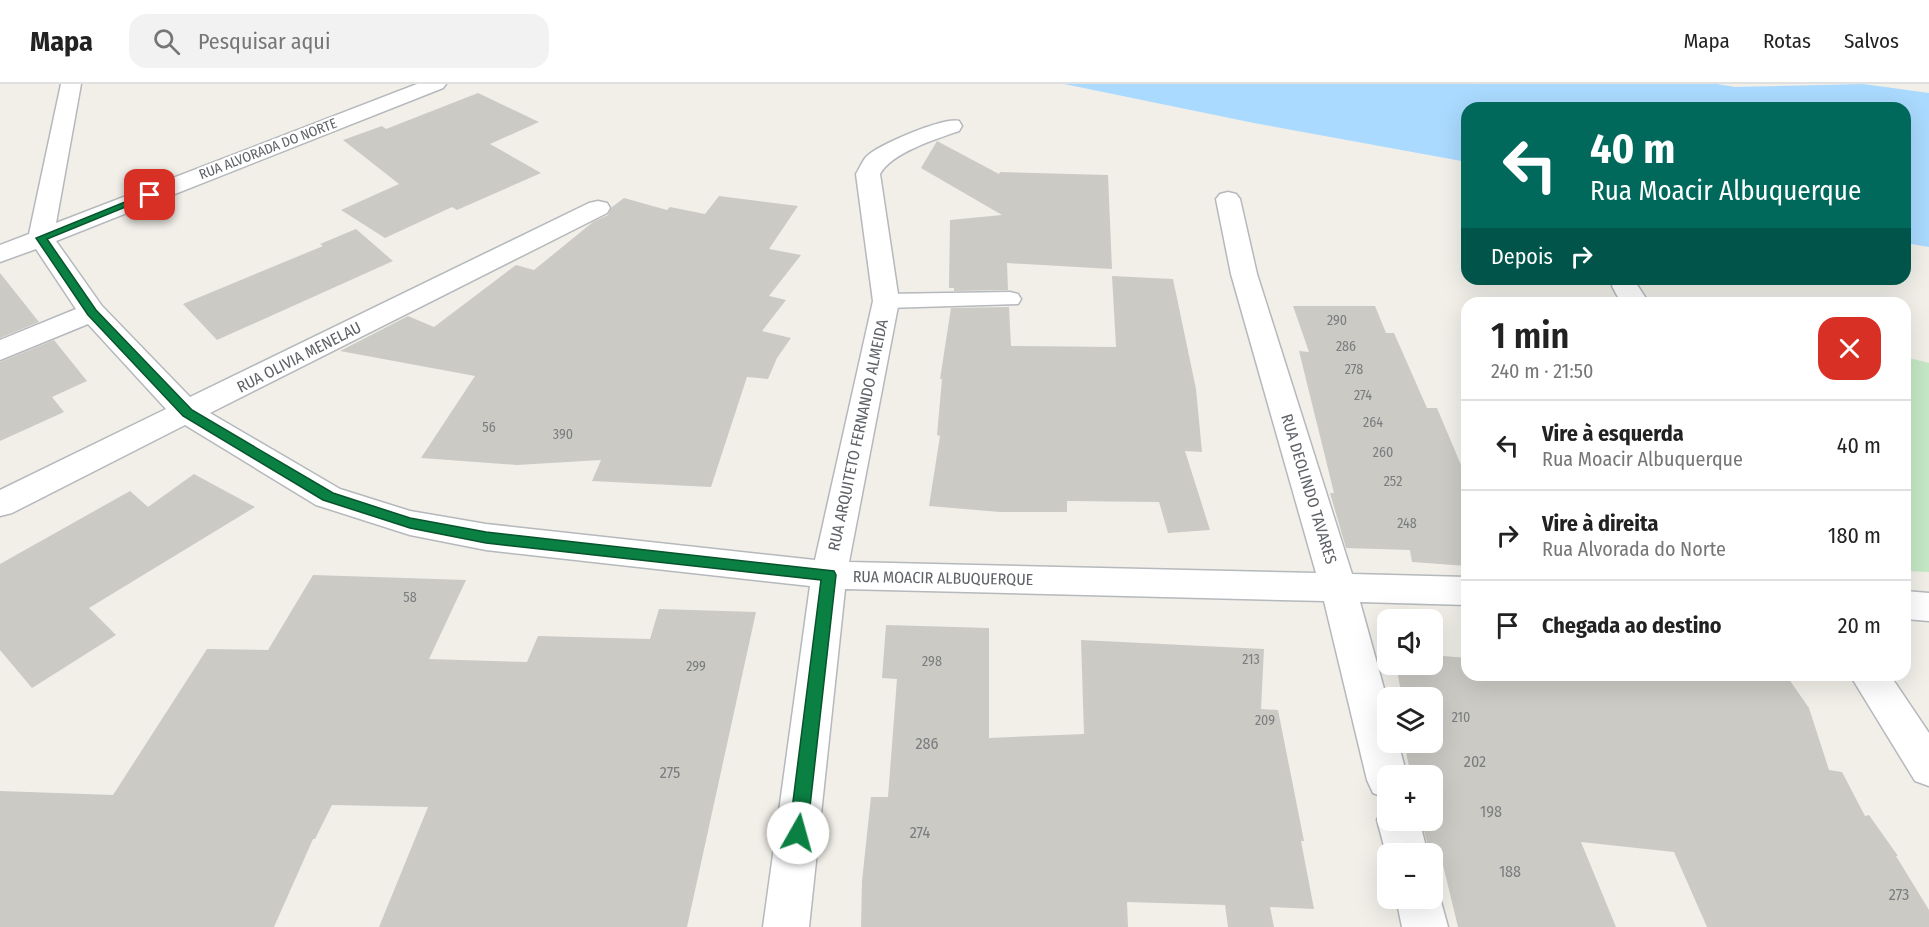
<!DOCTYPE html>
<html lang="pt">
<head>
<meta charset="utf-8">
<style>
	:root { --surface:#fff; --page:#f2f2f2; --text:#222; --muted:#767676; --line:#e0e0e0 }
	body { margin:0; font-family:"Fira Sans Condensed",sans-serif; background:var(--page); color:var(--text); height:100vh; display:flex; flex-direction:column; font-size:22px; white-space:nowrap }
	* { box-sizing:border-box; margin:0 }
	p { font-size:20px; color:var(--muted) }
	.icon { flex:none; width:33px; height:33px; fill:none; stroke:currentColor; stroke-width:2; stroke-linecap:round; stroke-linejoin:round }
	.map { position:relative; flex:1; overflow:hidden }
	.side { position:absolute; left:1461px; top:213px; width:450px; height:384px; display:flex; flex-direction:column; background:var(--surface); border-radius:18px; box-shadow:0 6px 24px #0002 }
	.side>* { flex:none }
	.banner { position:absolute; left:1461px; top:18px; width:450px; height:183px; border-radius:18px; box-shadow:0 6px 24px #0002; background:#00695c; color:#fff; overflow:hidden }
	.fabs { position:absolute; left:1377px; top:525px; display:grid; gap:12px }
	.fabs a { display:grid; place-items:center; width:66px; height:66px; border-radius:12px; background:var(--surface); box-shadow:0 6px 24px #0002; font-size:30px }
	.pin { position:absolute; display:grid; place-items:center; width:51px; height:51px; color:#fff; margin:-26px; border-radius:12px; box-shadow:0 3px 9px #0006 }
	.me { position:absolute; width:66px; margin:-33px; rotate:7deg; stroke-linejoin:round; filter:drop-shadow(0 0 4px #0008) }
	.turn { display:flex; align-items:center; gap:21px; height:126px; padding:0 30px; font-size:27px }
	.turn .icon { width:78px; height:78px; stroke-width:2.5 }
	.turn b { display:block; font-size:42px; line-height:51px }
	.then { display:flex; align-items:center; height:57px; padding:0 30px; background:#0003; gap:12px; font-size:22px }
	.round { display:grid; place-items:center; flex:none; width:63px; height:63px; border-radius:18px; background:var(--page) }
	.headline { display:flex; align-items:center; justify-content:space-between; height:102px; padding:0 30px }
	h1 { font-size:36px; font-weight:600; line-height:45px }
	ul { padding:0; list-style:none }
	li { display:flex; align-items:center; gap:18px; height:90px; padding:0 30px; border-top:2px solid var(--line) }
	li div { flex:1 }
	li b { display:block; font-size:22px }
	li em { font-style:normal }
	header { display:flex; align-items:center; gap:36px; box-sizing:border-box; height:84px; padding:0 30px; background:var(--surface); border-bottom:2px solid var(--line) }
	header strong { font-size:28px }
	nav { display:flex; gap:33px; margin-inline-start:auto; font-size:21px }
	.search { width:420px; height:54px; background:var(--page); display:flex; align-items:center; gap:15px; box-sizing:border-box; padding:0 21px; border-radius:18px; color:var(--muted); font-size:22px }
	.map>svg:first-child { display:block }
	.green { fill:#c5e8c5 }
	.water { fill:#aadaff }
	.building { fill:#cccac5 }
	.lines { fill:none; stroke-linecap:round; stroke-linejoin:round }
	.service-casing { stroke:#b5b8bc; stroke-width:3 }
	.minor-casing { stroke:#b5b8bc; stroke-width:3 }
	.service { fill:#fff; fill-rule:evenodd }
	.minor { fill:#fff; fill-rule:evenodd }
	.route { fill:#0b8043; stroke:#07532c; stroke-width:1.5 }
	.labels { text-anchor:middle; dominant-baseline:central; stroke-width:4.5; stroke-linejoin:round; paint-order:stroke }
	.far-street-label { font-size:14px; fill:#5f6368; stroke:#fff }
	.number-label { font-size:14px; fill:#7a7d7f }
	.street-label { font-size:16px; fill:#5f6368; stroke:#fff }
	.near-number-label { font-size:16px; fill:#7a7d7f }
</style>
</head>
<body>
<header>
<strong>Mapa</strong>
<div class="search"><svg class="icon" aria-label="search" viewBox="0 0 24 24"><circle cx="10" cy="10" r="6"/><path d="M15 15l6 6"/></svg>Pesquisar aqui</div>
<nav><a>Mapa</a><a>Rotas</a><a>Salvos</a></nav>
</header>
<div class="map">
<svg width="1929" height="843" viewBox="0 0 1929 843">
	<rect width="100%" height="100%" fill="#f1efe8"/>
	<polygon class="green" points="1905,273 1929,279 1929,488 1905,487"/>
	<polygon class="water" points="1064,0 1717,0 1735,3 1863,0 1929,9 1929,163 1905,159 1905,24 1467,24 1467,78 1254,39"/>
	<g class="building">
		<polygon points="478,9 539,38 490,60 541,89 457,126 452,123 385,154 341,126 399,100 343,56 382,42 386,45"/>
		<polygon points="937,57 999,90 1000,88 1108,91 1112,185 1007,179 1008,206 954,207 954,204 949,204 950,136 1002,131 921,84"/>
		<polygon points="719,112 798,122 769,165 801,171 769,212 786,216 762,247 791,254 777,274 768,295 747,293 711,403 592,397 601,376 517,381 421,374 475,292 340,267 408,232 434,243 516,181 534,186 593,138 608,131 612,123 624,114 667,126 670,123 705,130"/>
		<polygon points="356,145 393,177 217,256 183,220 323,162 320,160"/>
		<polygon points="0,189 39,238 0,254"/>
		<polygon points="1112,192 1173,195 1196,305 1202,368 1185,367 1210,446 1168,449 1159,418 1067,417 1067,428 1000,428 929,422 940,352 937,351 942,295 940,295 951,224 1009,223 1011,262 1116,263"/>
		<polygon points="1293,222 1375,222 1386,249 1394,249 1427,324 1437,324 1461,381 1467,381 1467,482 1412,478 1410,466 1346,464 1330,409 1334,409 1299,267 1309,268"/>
		<polygon points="54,256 87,297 52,313 64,328 0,357 0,278"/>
		<polygon points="194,390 255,423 89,524 116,551 32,604 0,566 0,480 130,407 148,423"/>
		<polygon points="313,491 466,496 429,575 527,578 538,552 650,555 659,525 756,528 687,843 379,843 428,723 332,721 315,755 313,755 274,843 0,843 0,707 113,711 207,565 268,566"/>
		<polygon points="886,541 989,544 989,654 1084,650 1081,556 1264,565 1261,625 1278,626 1304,757 1301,757 1314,825 1270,823 1274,843 1228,843 1225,821 1127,818 1128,843 861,843 862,797 871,713 888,713 897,595 882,594"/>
		<polygon points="1432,571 1467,574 1467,591 1786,591 1809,624 1829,686 1842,688 1865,732 1869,731 1898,772 1896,772 1929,826 1929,843 1707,843 1674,768 1581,758 1616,843 1458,843 1442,777 1432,776 1421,736 1432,736 1432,692 1411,692 1404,658 1432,658 1432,614 1402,614 1396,580 1432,580"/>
	</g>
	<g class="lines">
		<defs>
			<polygon id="service" points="1010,208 1018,210 1021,215 1018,220 886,224 878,222 875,217 878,212 886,210"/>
			<g id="minor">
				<path d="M61,0h20l-25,139 361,-139h29l-3,4 -387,153 46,65 88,91 399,-194 9,-2 9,2 3,5 -3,5 -397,200 130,76 70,22 76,13 329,36 58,-259 -17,-127c3,-5 6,-12 10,-17 12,-12 77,-40 93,-36l3,5 -3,5c-23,8 -68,22 -79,43l19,127 -50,261 467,11 -85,-299 -15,-75 4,-5 8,-2 8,2 4,5 17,75 95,300 115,3v28l-107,-3 28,101v39h10l9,34h-19v23l-15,-6 -6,-13 -43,-179 -479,-12 -36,338h-46l47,-341 -324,-36 -76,-15 -94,-30 -131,-80 -173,88 -12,3v-26l166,-81 -78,-85 -88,36v-20l76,-31 -40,-60 -36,13v-17l29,-11z"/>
				<polygon points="1629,195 1634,196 1649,219 1621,219 1612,202 1616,196"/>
				<polygon points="1905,507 1929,509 1929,537 1905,535"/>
				<polygon points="1850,591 1890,591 1929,649 1929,702 1915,697"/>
				<polygon points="1388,720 1388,736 1419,736 1428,770 1388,770 1388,777 1377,736 1383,722"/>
				<polygon points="1432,798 1440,814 1448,843 1402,843 1396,814 1432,814"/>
			</g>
		</defs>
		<use href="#service" class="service-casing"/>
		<use href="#minor" class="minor-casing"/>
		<use href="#service" class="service"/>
		<use href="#minor" class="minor"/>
	</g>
	<polygon class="route" points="147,109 155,111 47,155 96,226 192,326 333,409 410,434 486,448 834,487 836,491 807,749 804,755 798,758 792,755 789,749 821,496 486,459 410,444 323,416 183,332 88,231 36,154"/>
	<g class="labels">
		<g class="far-street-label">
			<text transform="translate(268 65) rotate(-21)">RUA ALVORADA DO NORTE</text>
		</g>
		<g class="number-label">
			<text x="1337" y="236">290</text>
			<text x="1346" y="262">286</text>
			<text x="1354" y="285">278</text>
			<text x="1363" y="311">274</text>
			<text x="1373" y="338">264</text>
			<text x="489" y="343">56</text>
			<text x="563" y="350">390</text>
			<text x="1383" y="368">260</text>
			<text x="1393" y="397">252</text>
			<text x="1407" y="439">248</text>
			<text x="410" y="513">58</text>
			<text x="1251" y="575">213</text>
			<text x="932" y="577">298</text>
			<text x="696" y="582">299</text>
			<text x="1461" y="633">210</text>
			<text x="1265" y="636">209</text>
		</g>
		<g class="street-label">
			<text transform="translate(299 273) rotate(-27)">RUA OLIVIA MENELAU</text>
			<text transform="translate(858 351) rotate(-78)">RUA ARQUITETO FERNANDO ALMEIDA</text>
			<text transform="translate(1309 405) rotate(73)">RUA DEOLINDO TAVARES</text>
			<text transform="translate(943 494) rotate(1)">RUA MOACIR ALBUQUERQUE</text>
		</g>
		<g class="near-number-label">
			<text x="927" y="659">286</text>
			<text x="1475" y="677">202</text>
			<text x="670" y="688">275</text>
			<text x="1491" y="727">198</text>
			<text x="920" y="748">274</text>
			<text x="1510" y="787">188</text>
			<text x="1899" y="810">273</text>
		</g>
	</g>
</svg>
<div class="fabs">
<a><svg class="icon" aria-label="sound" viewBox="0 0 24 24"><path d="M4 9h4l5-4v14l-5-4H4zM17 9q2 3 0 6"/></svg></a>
<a><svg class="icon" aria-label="layers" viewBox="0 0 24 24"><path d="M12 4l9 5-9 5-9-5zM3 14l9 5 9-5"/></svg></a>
<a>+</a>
<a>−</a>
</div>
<div class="pin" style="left:150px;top:111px;background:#d93025"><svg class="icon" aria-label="arrive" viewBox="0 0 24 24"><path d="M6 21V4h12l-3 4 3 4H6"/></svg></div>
<svg class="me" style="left:798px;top:749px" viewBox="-20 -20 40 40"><circle r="19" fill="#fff"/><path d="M0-13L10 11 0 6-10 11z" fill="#0b8043"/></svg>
<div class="banner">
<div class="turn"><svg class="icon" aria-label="left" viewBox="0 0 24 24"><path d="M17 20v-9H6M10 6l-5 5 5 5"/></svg><div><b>40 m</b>Rua Moacir Albuquerque</div></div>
<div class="then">Depois<svg class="icon" aria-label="right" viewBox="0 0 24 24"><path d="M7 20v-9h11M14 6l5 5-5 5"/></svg></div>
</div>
<section class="side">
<div class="headline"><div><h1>1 min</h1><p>240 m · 21:50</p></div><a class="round" style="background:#d93025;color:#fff"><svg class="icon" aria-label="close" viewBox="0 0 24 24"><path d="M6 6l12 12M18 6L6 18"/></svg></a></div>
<ul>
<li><svg class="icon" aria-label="left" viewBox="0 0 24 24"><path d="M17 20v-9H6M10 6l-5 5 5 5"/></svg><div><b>Vire à esquerda</b><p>Rua Moacir Albuquerque</p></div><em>40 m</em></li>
<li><svg class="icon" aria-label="right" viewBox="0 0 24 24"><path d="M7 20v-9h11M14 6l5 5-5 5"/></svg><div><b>Vire à direita</b><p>Rua Alvorada do Norte</p></div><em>180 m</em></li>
<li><svg class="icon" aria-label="arrive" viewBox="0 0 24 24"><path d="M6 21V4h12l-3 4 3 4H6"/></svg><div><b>Chegada ao destino</b></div><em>20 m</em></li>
</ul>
</section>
</div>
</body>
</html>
